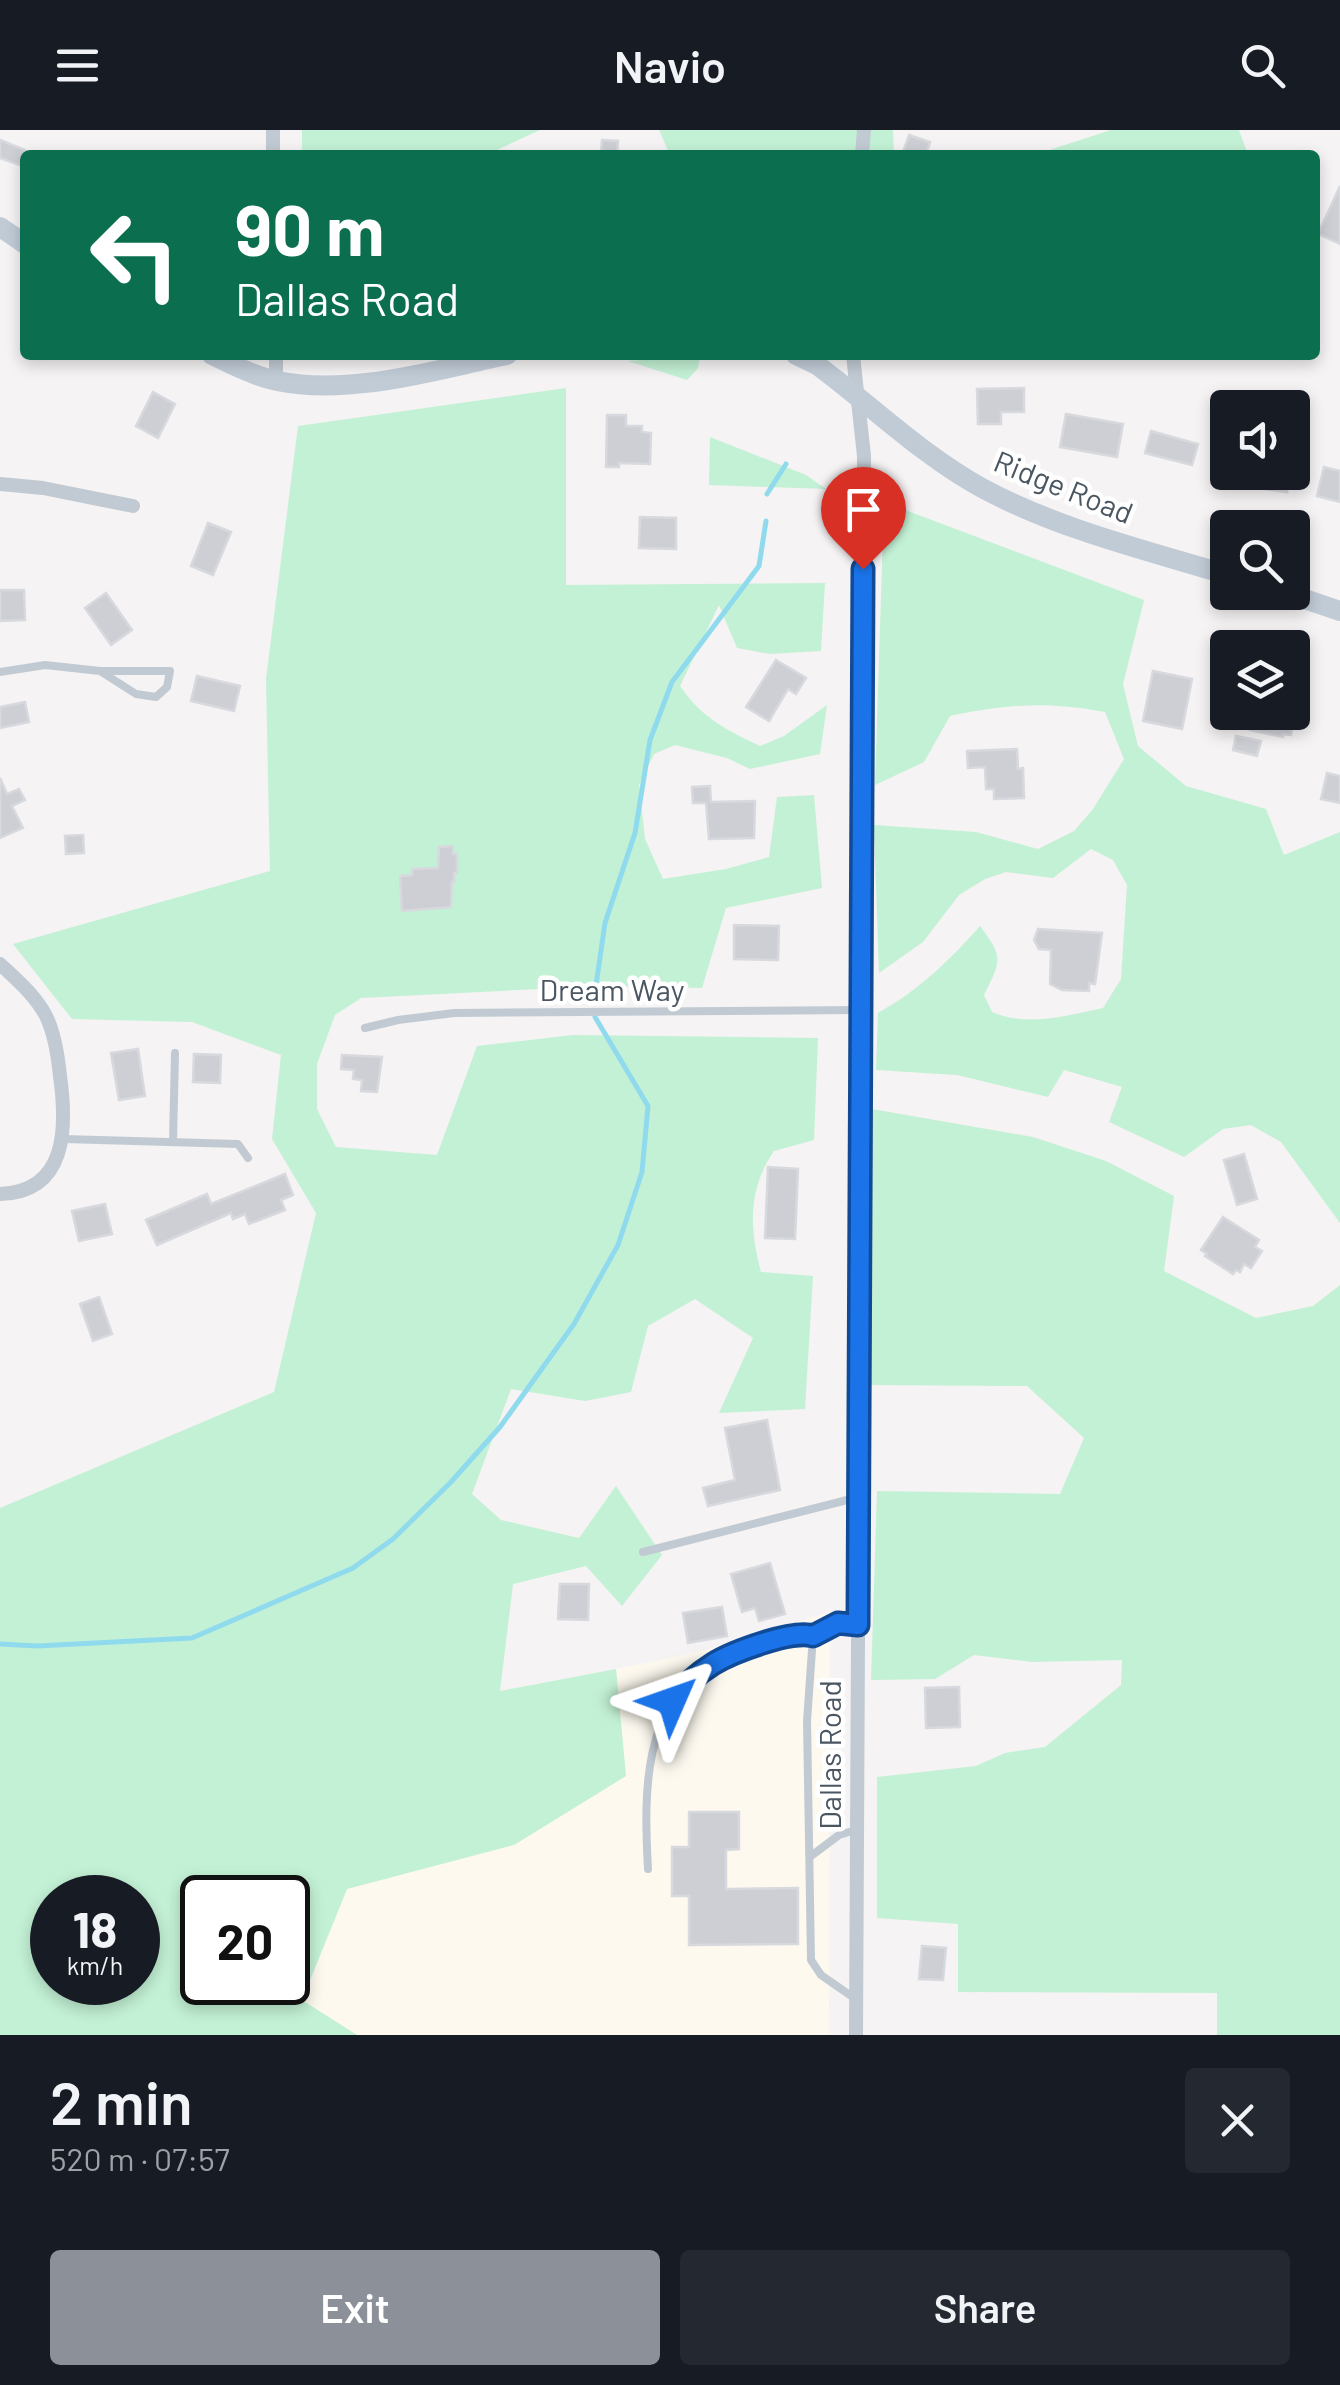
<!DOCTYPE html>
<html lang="en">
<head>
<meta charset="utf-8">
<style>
	:root { --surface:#171b24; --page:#242831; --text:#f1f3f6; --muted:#9ea1a6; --accent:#8c9099 }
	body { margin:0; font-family:Barlow,sans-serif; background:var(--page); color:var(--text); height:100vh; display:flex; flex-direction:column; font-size:38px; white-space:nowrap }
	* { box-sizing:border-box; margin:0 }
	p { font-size:32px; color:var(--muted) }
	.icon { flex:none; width:55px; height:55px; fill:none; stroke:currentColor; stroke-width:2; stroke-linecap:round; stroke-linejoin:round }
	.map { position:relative; height:1905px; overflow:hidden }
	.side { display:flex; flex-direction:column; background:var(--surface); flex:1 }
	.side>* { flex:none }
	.top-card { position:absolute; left:20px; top:20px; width:1300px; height:210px; border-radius:10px; box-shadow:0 5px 15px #0003; background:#0b6e4f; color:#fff; overflow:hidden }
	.buttons { position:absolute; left:1210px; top:260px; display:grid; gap:20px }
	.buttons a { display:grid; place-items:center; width:100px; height:100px; border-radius:10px; background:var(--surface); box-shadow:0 5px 15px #0003; font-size:50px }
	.speed { position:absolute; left:30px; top:1745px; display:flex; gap:20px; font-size:50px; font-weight:700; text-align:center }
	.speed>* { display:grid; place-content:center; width:130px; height:130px; border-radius:50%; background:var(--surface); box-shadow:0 5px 15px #0003; line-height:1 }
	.speed small { font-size:25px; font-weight:400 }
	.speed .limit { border:5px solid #111; border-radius:15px; background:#fff; color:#111 }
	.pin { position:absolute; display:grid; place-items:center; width:85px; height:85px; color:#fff; margin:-102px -42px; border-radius:50% 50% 50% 0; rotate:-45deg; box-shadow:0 0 10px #0007 }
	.pin .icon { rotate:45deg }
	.me { position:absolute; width:110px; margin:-55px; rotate:47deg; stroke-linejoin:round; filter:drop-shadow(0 0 8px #0008) }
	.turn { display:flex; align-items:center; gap:35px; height:210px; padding:0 50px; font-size:45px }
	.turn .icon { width:130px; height:130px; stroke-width:2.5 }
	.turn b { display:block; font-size:70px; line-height:85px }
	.round { display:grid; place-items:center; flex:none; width:105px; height:105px; border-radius:10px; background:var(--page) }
	.summary { display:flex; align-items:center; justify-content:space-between; height:170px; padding:0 50px }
	h1 { font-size:60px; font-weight:600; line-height:75px }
	.primary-button { display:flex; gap:20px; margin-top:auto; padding:20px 50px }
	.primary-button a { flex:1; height:115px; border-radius:10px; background:var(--accent); color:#fff; font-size:40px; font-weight:600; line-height:115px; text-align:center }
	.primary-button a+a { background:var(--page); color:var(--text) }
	header { display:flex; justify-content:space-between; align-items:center; height:130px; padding:0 50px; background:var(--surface); font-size:45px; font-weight:600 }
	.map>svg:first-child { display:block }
	.commercial { fill:#fdf9ef }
	.green { fill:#c3f1d5; fill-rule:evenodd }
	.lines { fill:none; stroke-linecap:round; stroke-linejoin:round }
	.stream { stroke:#90daee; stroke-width:5 }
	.building { fill:#cdcfd5; stroke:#d7d9de; stroke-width:2.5 }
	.lane { stroke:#c1cad2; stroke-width:8 }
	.street { stroke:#c1cad2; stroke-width:14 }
	.secondary { stroke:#c1cbd6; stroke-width:20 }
	.route-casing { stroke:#114b97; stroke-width:25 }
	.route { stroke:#1a73e8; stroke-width:18 }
	.labels { text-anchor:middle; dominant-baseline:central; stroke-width:9; stroke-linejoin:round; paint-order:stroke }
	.street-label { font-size:30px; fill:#4a5661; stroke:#fff }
</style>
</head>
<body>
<header><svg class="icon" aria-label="menu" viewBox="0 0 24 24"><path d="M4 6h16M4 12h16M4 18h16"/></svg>Navio<svg class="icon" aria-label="search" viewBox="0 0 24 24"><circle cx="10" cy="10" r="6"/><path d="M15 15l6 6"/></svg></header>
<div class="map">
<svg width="1340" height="1905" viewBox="0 0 1340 1905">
	<rect width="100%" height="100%" fill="#f5f3f3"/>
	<polygon class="commercial" points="830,1482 829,1905 357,1905 302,1871 347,1759 514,1715 626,1646 616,1539 702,1521"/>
	<g class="green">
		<polygon points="302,0 540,0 486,25 302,25"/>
		<polygon points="659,0 893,0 894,25 670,25"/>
		<polygon points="1111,0 1239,0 1248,25 1034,25"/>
		<polygon points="700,226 698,238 687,250 628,231"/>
		<path d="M566,258v197l259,-2 -4,68 -51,3 -33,-6 -18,-43 -39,81c21,31 46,44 80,60l24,-10 43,-31 -7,49 -70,15 -23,-11 -52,-13 -21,9 -15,31 6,54 18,40 63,-10 43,-12 8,-60 37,-2 8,93 -96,20 -24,80 -103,-2 -238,12 -26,17 -18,49v45l19,38 101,8 40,-109 96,-11 245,3 -4,102 -40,11c-26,38 -25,77 -13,121l52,4 -8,133 -86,4 34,-75 -58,-39 -47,27 -17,66 -46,9 -74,-12 -39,105 29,26 78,18 37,-52 46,69 -40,51 -36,-40 -73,18 -13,107 116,-22 10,107 -112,69 -167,44 -45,111 55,35h-357v-527l274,-116 42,-179 -44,-74 9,-84 -89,-33 -120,-3 -59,-75 257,-73 -4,-192 32,-253zM52,1768h86v84h-86zM202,1768h86v84h-86z"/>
		<polygon points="710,307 806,345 826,359 709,355"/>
		<path d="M884,372l260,98 -21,84 15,62 48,40 80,23 18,46 56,-23v391l-59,-81 -30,-17 -28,4 -39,28 -75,-35 13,-35 -58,-17 -16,27 -91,-22 -81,-5 2,-57c41,-23 71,-52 102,-87 24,32 21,34 4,69l8,17c35,15 74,4 111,-4l18,-29 6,-94 -14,-25 -22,-11 -38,29 -47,-6 -21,7 -26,16 -36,47 -44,31 -5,-148 102,7 62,17 36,-18 19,-22 31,-50 -19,-47c-58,-11 -97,-8 -155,4l-26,46 -49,23z"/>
		<polygon points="872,979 1033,1007 1106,1031 1174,1066 1164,1141 1256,1188 1313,1176 1340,1155 1340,1905 1217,1905 1217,1863 958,1862 958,1794 877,1788 877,1647 976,1636 1005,1623 1045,1617 1121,1555 1122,1530 1032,1532 974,1525 935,1549 871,1550 877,1361 1060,1364 1084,1308 1027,1256 871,1255"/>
	</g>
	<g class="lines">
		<g class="stream">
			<polyline points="767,364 786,334"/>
			<polyline points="594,869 605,793 635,703 650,610 672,552 759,436 766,391"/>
			<polyline points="0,1514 37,1516 192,1508 353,1438 393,1409 451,1352 500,1297 574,1194 618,1115 642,1042 648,976 595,887"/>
		</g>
	</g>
	<g class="building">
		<polygon points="909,5 930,12 926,25 902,25"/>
		<polygon points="0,10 25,20 25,37 0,28"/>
		<polygon points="602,10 618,11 617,25 601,25"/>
		<polygon points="1340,56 1340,114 1318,104"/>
		<polygon points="1024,258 1024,282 1001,282 1001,294 978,294 977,259"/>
		<polygon points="153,262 175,274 158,308 136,296"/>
		<polygon points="1066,284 1123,294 1117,327 1060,317"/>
		<polygon points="607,285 626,285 626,296 642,296 642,302 651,303 650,334 619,333 619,337 606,337"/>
		<polygon points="1151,301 1198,314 1192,335 1145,323"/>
		<polygon points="1324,337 1340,341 1340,372 1317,366"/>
		<polygon points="1237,342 1290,342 1287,362 1236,355"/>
		<polygon points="640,387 676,388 676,419 639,418"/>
		<polygon points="208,393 231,402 213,445 191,436"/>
		<polygon points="0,460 24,460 25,490 0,491"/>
		<polygon points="106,463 132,500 111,515 85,478"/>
		<polygon points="776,530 806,548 796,564 788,559 769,591 746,577"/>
		<polygon points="1153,541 1192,549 1182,599 1143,591"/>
		<polygon points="197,546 240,556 234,581 191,571"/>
		<polygon points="25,572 29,592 0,598 0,577"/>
		<polygon points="1254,582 1295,582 1291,605 1283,604 1283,607 1250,600"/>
		<polygon points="1236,606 1261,611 1257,626 1233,620"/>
		<polygon points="1017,619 1018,639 1023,638 1024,668 994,669 994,659 986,659 985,637 968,638 967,621"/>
		<polygon points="1327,643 1340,646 1340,673 1321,669"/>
		<polygon points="0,648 7,664 19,659 25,670 12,676 23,698 0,708"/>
		<polygon points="710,656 711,672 755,671 754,708 709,709 706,673 693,673 692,657"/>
		<polygon points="83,705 84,723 66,724 65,706"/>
		<polygon points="453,716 453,724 457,724 457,743 454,743 454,752 452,752 451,777 402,781 400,746 412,745 412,739 438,738 439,717"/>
		<polygon points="734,795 779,796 778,830 734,829"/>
		<polygon points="1038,799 1102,803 1095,854 1089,853 1089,861 1062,860 1050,854 1051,820 1039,819 1034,810"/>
		<polygon points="138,919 145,966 119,970 111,923"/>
		<polygon points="194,924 221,925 220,953 193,952"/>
		<polygon points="342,925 382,927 377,962 361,961 362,950 353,949 354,940 341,939"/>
		<polygon points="1244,1024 1257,1069 1237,1075 1224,1030"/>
		<polygon points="768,1037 798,1039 795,1109 765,1108"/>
		<polygon points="285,1044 293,1065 281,1070 285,1080 249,1094 245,1084 233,1089 231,1083 157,1115 146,1090 207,1064 211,1074"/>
		<polygon points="105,1074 112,1104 79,1111 72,1081"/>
		<polygon points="1223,1087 1259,1110 1255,1117 1262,1121 1251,1138 1244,1134 1240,1142 1236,1140 1233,1144 1205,1126 1207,1124 1201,1120"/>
		<polygon points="99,1167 112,1204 93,1211 80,1174"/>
		<polygon points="767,1290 780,1360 708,1376 703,1358 735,1350 725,1298"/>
		<polygon points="770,1433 785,1484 759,1491 755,1478 742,1482 731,1444"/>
		<polygon points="560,1454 589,1454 588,1490 558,1489"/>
		<polygon points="722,1477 727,1506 688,1513 683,1483"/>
		<polygon points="959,1557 960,1597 926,1598 925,1558"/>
		<polygon points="689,1682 739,1682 739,1719 726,1720 726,1759 798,1758 798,1814 689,1815 689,1766 672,1766 672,1717 689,1717"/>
		<polygon points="922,1816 946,1818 943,1850 919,1849"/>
	</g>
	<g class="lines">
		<g class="lane">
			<polyline points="0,542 45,535 100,541 170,541 167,557 156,567 136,564 100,541"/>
			<polyline points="365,898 398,890 454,883 861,880"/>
			<polyline points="64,1009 238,1014 248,1028"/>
			<polyline points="173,1012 175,923"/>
			<polyline points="643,1422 859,1367"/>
			<polyline points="811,1726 839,1705 856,1700"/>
			<path d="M648,1739c-4,-73 -7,-169 69,-208 11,-6 25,-9 37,-13 18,-7 40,-19 59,-12"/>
			<polyline points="857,1870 821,1845 811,1830 807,1591 813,1506 838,1493 858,1495"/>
		</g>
		<g class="street">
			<polyline points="273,0 273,25"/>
			<polyline points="862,25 864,0"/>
			<polyline points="276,225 276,251"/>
			<polyline points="853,225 864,326 856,1905"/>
			<polyline points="0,354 43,358 133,376"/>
			<path d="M0,834c17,16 35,31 46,52 9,18 12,40 14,60 7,50 8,116 -60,118"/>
		</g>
		<g class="secondary">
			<polyline points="0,97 25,114"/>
			<path d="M212,225c21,10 42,21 65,26 75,15 157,-11 230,-26"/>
			<path d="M796,225l21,10c54,40 106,91 165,123 76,41 163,62 246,87"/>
			<polyline points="1284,462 1340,481"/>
		</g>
	</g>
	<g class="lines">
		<defs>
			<path id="route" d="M672,1571c12,-15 25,-27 41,-37 19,-12 81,-35 100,-28l25,-13 20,2 5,-1056"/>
		</defs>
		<use href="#route" class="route-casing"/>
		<use href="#route" class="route"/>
	</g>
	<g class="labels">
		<g class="street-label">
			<text transform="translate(1064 356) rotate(22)">Ridge Road</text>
			<text x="612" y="859">Dream Way</text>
			<text transform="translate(829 1625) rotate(-90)">Dallas Road</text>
		</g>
	</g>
</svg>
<div class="buttons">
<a><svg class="icon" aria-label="sound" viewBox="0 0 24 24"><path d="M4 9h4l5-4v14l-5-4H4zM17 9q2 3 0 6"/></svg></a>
<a><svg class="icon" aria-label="search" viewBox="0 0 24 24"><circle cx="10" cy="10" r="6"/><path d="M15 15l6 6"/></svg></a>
<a><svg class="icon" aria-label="layers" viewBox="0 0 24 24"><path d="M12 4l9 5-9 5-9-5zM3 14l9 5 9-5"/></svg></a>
</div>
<div class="speed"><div>18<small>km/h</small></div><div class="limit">20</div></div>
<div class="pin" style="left:863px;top:439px;background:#d93025"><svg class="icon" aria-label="arrive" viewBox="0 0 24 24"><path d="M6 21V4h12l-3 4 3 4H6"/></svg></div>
<svg class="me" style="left:672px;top:1571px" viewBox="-20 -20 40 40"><path d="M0-17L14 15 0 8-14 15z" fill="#1a73e8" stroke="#fff" stroke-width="4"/></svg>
<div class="top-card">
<div class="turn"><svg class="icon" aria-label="left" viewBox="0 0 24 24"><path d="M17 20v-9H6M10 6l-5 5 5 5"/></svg><div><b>90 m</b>Dallas Road</div></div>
</div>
</div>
<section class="side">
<div class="summary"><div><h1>2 min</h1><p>520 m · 07:57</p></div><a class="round"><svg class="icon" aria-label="close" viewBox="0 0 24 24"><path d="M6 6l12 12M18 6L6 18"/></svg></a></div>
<div class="primary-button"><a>Exit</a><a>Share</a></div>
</section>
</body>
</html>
